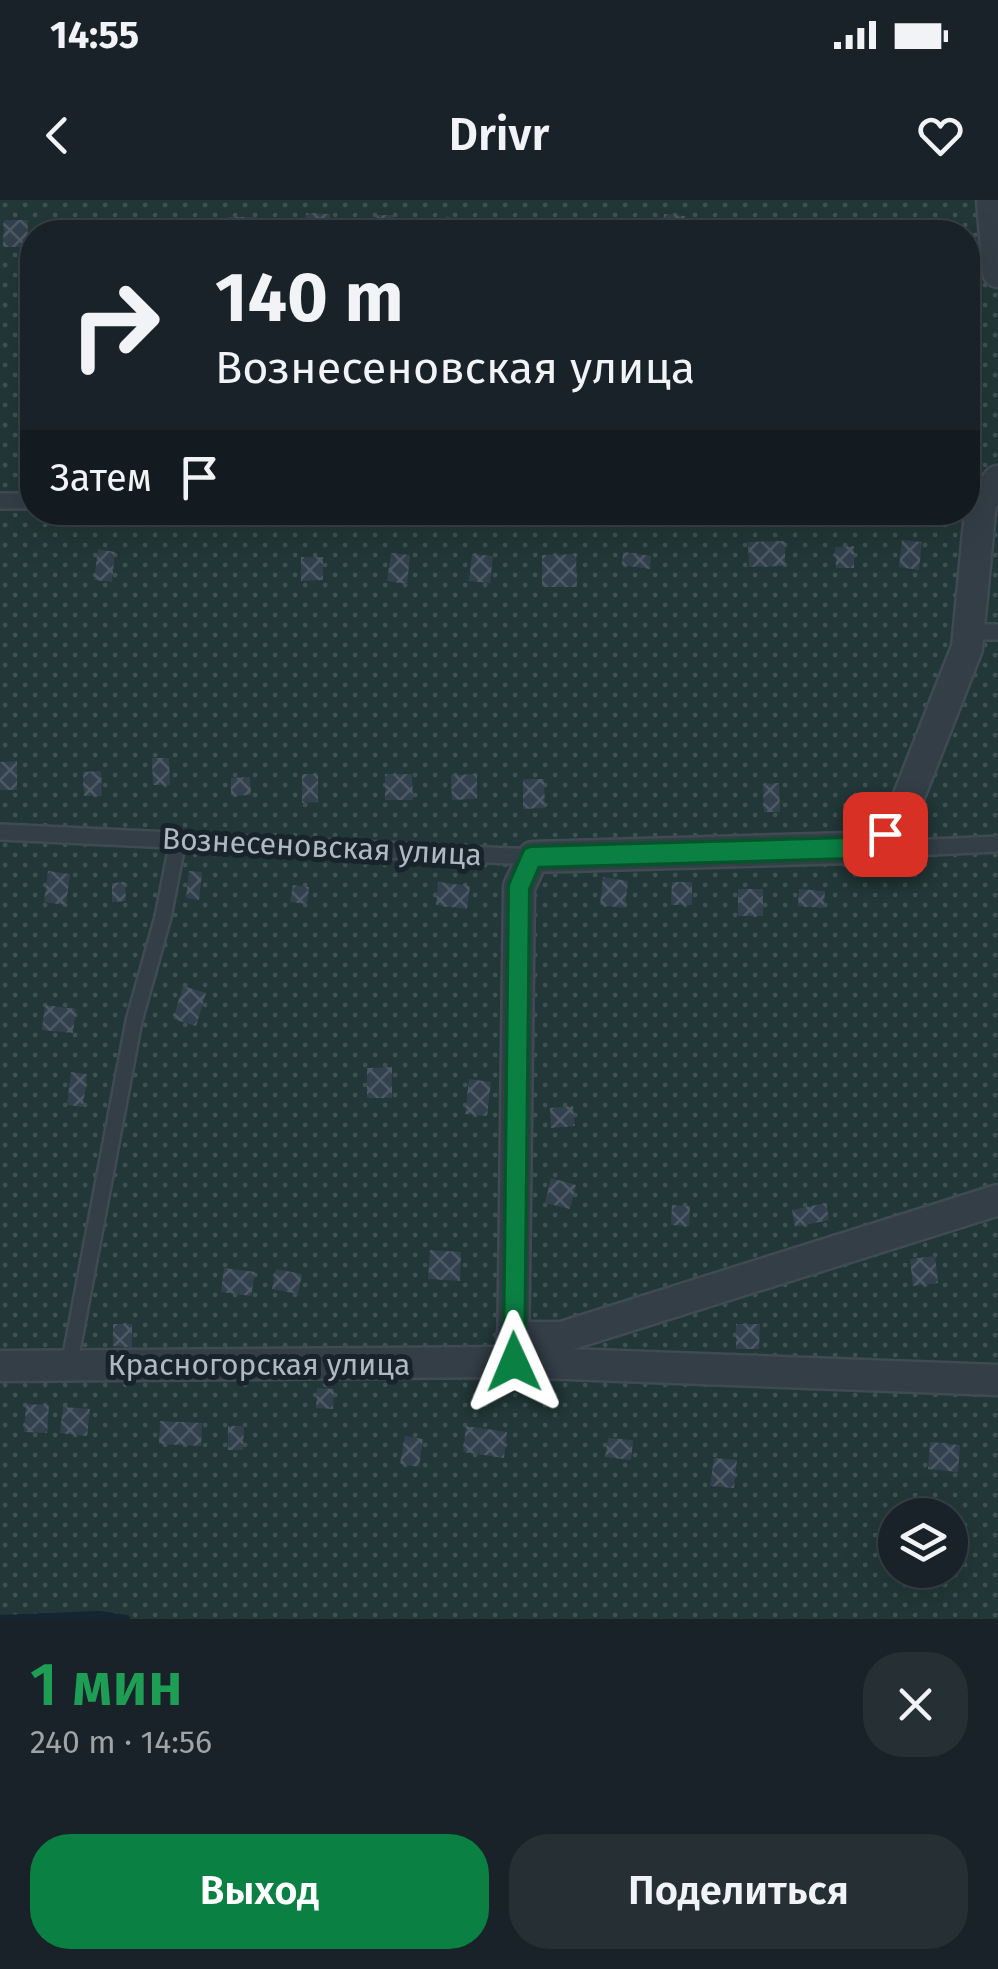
<!DOCTYPE html>
<html lang="ru">
<head>
<meta charset="utf-8">
<style>
	:root { --surface:#182228; --page:#252f34; --text:#f1f3f6; --muted:#9fa4a8; --line:#363f45; --accent:#0b8043 }
	body { margin:0; font-family:"Fira Sans",sans-serif; background:var(--page); color:var(--text); height:100vh; display:flex; flex-direction:column; font-size:38px; white-space:nowrap }
	* { box-sizing:border-box; margin:0 }
	p { font-size:32px; color:var(--muted) }
	.icon { flex:none; width:55px; height:55px; fill:none; stroke:currentColor; stroke-width:2; stroke-linecap:round; stroke-linejoin:round }
	.map { position:relative; height:1419px; overflow:hidden }
	.panel { display:flex; flex-direction:column; background:var(--surface); flex:1 }
	.panel>* { flex:none }
	.guide { position:absolute; left:20px; top:20px; width:960px; height:305px; border-radius:40px; box-shadow:0 10px 40px #0002,0 0 0 2px var(--line); background:#182228; color:var(--text); overflow:hidden }
	.fabs { position:absolute; left:878px; top:1298px; display:grid; gap:20px }
	.fabs a { display:grid; place-items:center; width:90px; height:90px; border-radius:50%; background:var(--surface); box-shadow:0 10px 40px #0002,0 0 0 2px var(--line); font-size:50px }
	.pin { position:absolute; display:grid; place-items:center; width:85px; height:85px; color:#fff; margin:-42px; border-radius:20px; box-shadow:0 5px 15px #0006 }
	.me { position:absolute; width:110px; margin:-55px; rotate:359deg; stroke-linejoin:round; filter:drop-shadow(0 0 8px #0008) }
	.turn { display:flex; align-items:center; gap:35px; height:210px; padding:0 30px; font-size:45px }
	.turn .icon { width:130px; height:130px; stroke-width:2.5 }
	.turn b { display:block; font-size:70px; line-height:85px }
	.then { display:flex; align-items:center; height:95px; padding:0 30px; background:#0003; gap:20px; font-size:38px }
	.round { display:grid; place-items:center; flex:none; width:105px; height:105px; border-radius:40px; background:var(--page) }
	.headline { display:flex; align-items:center; justify-content:space-between; height:170px; padding:0 30px }
	h1 { font-size:60px; font-weight:600; line-height:75px; color:#1e9e55 }
	.button { display:flex; gap:20px; margin-top:auto; padding:20px 30px }
	.button a { flex:1; height:115px; border-radius:40px; background:var(--accent); color:#fff; font-size:40px; font-weight:600; line-height:115px; text-align:center }
	.button a+a { background:var(--page); color:var(--text) }
	.status { display:flex; justify-content:space-between; align-items:center; height:70px; padding:0 50px; background:var(--surface); direction:ltr }
	.status svg { height:28px; fill:currentColor }
	header { display:flex; justify-content:space-between; align-items:center; height:130px; padding:0 30px; background:var(--surface); font-size:45px; font-weight:600 }
	.map>svg:first-child { display:block }
	.garden { fill:url(#garden-dots); fill-rule:evenodd }
	.lines { fill:none; stroke-linecap:round; stroke-linejoin:round }
	.stream { stroke:#142533; stroke-width:8 }
	.building { fill:url(#building-cross-hatch) }
	.service-casing { stroke:#404a53; stroke-width:20 }
	.minor-casing { stroke:#404a53; stroke-width:35 }
	.service { stroke:#333e47; stroke-width:15 }
	.minor { stroke:#333e47; stroke-width:30 }
	.route-casing { stroke:#07532c; stroke-width:25 }
	.route { stroke:#0b8043; stroke-width:18 }
	.labels { text-anchor:middle; dominant-baseline:central; stroke-width:10; stroke-linejoin:round; paint-order:stroke }
	.street-label { font-size:30px; fill:#aeb9c4; stroke:#19232b }
</style>
</head>
<body>
<div class="status"><b>14:55</b><svg viewBox="0 0 49 12"><path d="M0 12V9h3v3zM5 12V6h3v6zM10 12V3h3v9zM15 12V0h3v12zM26 1h20v11H26zM47 4h2v5h-2z"/></svg></div>
<header><svg class="icon" aria-label="back" viewBox="0 0 24 24"><path d="M15 5l-7 7 7 7"/></svg>Drivr<svg class="icon" aria-label="heart" viewBox="0 0 24 24"><path d="M12 20l-8-8c-3-5 5-10 8-4 3-6 11-1 8 4z"/></svg></header>
<div class="map">
<svg width="998" height="1419" viewBox="0 0 998 1419">
	<defs>
		<pattern id="garden-dots" width="8" height="8" patternUnits="userSpaceOnUse" patternTransform="scale(2.5)"><rect width="8" height="8" fill="#223737"/><path d="M2 2h.1M6 6h.1" fill="none" stroke="#405252" stroke-width="1.8" stroke-linecap="round"/></pattern>
		<pattern id="building-cross-hatch" width="8" height="8" patternUnits="userSpaceOnUse" patternTransform="scale(2.5)"><rect width="8" height="8" fill="#32414d"/><path d="M0 0l8 8M0 8l8-8" fill="none" stroke="#4d5a65"/></pattern>
	</defs>
	<rect width="100%" height="100%" fill="#202d36"/>
	<path class="garden" d="M0,0h998v1419h-998zM32,32h936v280h-936zM895,1315h55v55h-55z"/>
	<g class="lines">
		<polyline class="stream" points="0,1419 99,1415 126,1419"/>
	</g>
	<g class="building">
		<polygon points="306,13 330,14 330,32 305,32"/>
		<polygon points="664,14 685,16 684,32 663,32"/>
		<rect x="377" y="15" width="16" height="17"/>
		<polygon points="446,16 466,22 463,32 442,32"/>
		<polygon points="228,17 255,17 255,32 227,32"/>
		<polygon points="4,20 28,20 27,47 3,47"/>
		<polygon points="94,20 121,23 120,32 92,32"/>
		<polygon points="902,340 922,342 919,370 899,367"/>
		<polygon points="785,341 785,366 749,367 748,342"/>
		<polygon points="854,346 854,368 836,368 835,347"/>
		<polygon points="98,349 115,352 112,382 94,380"/>
		<polygon points="623,352 651,356 650,369 622,365"/>
		<polygon points="391,353 410,355 407,384 387,381"/>
		<polygon points="472,354 493,356 490,383 469,381"/>
		<polygon points="576,354 577,387 542,387 542,355"/>
		<polygon points="301,357 323,357 323,380 301,381"/>
		<polygon points="152,558 169,558 170,585 153,585"/>
		<polygon points="17,561 17,590 0,590 0,562"/>
		<polygon points="101,571 102,596 84,596 83,572"/>
		<polygon points="302,574 318,574 318,602 302,603"/>
		<polygon points="385,574 412,574 413,600 385,600"/>
		<polygon points="477,574 477,599 452,600 451,575"/>
		<polygon points="250,577 251,595 231,596 231,578"/>
		<polygon points="523,579 544,579 545,608 523,609"/>
		<polygon points="779,583 780,612 764,612 763,584"/>
		<polygon points="48,671 70,674 66,705 44,702"/>
		<polygon points="189,671 202,672 199,700 186,698"/>
		<polygon points="603,677 628,681 625,708 600,705"/>
		<polygon points="125,682 126,701 112,702 112,683"/>
		<polygon points="438,682 470,686 467,709 436,705"/>
		<polygon points="672,682 692,682 692,705 671,705"/>
		<polygon points="293,685 309,687 307,704 290,702"/>
		<rect x="738" y="689" width="25" height="27"/>
		<polygon points="799,689 825,691 824,708 798,706"/>
		<polygon points="183,786 206,793 196,826 173,819"/>
		<polygon points="45,805 76,809 73,833 42,830"/>
		<polygon points="392,867 392,898 367,898 367,868"/>
		<polygon points="71,872 87,874 83,907 67,905"/>
		<polygon points="469,879 491,882 487,916 465,914"/>
		<polygon points="573,906 575,926 551,928 550,908"/>
		<polygon points="551,978 576,985 570,1009 545,1003"/>
		<polygon points="826,1003 829,1020 795,1027 792,1010"/>
		<polygon points="672,1005 690,1006 689,1026 671,1025"/>
		<polygon points="430,1050 461,1052 460,1081 428,1079"/>
		<polygon points="935,1056 938,1083 913,1086 910,1059"/>
		<polygon points="224,1068 255,1072 251,1096 221,1092"/>
		<polygon points="276,1069 302,1074 298,1094 272,1089"/>
		<polygon points="113,1124 132,1124 132,1147 113,1146"/>
		<polygon points="736,1124 760,1124 759,1149 736,1149"/>
		<polygon points="317,1188 334,1189 333,1209 316,1208"/>
		<polygon points="26,1204 49,1205 47,1233 24,1232"/>
		<polygon points="63,1207 90,1209 87,1236 60,1233"/>
		<polygon points="160,1221 202,1223 201,1246 159,1244"/>
		<polygon points="228,1226 244,1226 243,1250 228,1250"/>
		<polygon points="466,1226 507,1232 504,1258 463,1252"/>
		<polygon points="405,1236 423,1239 419,1267 400,1264"/>
		<polygon points="608,1238 633,1240 631,1260 605,1257"/>
		<polygon points="930,1242 960,1245 958,1272 928,1269"/>
		<polygon points="714,1258 737,1260 734,1288 710,1286"/>
	</g>
	<g class="lines">
		<defs>
			<g id="service">
				<polyline points="0,301 32,301"/>
				<polyline points="969,432 998,432"/>
				<polyline points="0,632 533,657"/>
				<polyline points="885,634 909,648 998,644"/>
				<polyline points="69,1166 134,821 163,717 178,640"/>
			</g>
			<g id="minor">
				<polyline points="992,0 998,72"/>
				<polyline points="512,1137 562,1137 998,1000"/>
				<polyline points="513,1162 519,687 533,657 849,648 885,634 905,606 967,448 981,302 998,281"/>
				<polyline points="0,1166 513,1162 998,1180"/>
			</g>
		</defs>
		<use href="#service" class="service-casing"/>
		<use href="#minor" class="minor-casing"/>
		<use href="#service" class="service"/>
		<use href="#minor" class="minor"/>
	</g>
	<g class="lines">
		<defs>
			<polyline id="route" points="514,1162 519,687 532,657 849,648 885,634"/>
		</defs>
		<use href="#route" class="route-casing"/>
		<use href="#route" class="route"/>
	</g>
	<g class="labels">
		<g class="street-label">
			<text transform="translate(322 647) rotate(3)">Вознесеновская улица</text>
			<text x="259" y="1165">Красногорская улица</text>
		</g>
	</g>
</svg>
<div class="fabs">
<a><svg class="icon" aria-label="layers" viewBox="0 0 24 24"><path d="M12 4l9 5-9 5-9-5zM3 14l9 5 9-5"/></svg></a>
</div>
<div class="pin" style="left:885px;top:634px;background:#d93025"><svg class="icon" aria-label="arrive" viewBox="0 0 24 24"><path d="M6 21V4h12l-3 4 3 4H6"/></svg></div>
<svg class="me" style="left:514px;top:1162px" viewBox="-20 -20 40 40"><path d="M0-17L14 15 0 8-14 15z" fill="#0b8043" stroke="#fff" stroke-width="4"/></svg>
<div class="guide">
<div class="turn"><svg class="icon" aria-label="right" viewBox="0 0 24 24"><path d="M7 20v-9h11M14 6l5 5-5 5"/></svg><div><b>140 m</b>Вознесеновская улица</div></div>
<div class="then">Затем<svg class="icon" aria-label="arrive" viewBox="0 0 24 24"><path d="M6 21V4h12l-3 4 3 4H6"/></svg></div>
</div>
</div>
<section class="panel">
<div class="headline"><div><h1>1 мин</h1><p>240 m · 14:56</p></div><a class="round"><svg class="icon" aria-label="close" viewBox="0 0 24 24"><path d="M6 6l12 12M18 6L6 18"/></svg></a></div>
<div class="button"><a>Выход</a><a>Поделиться</a></div>
</section>
</body>
</html>
